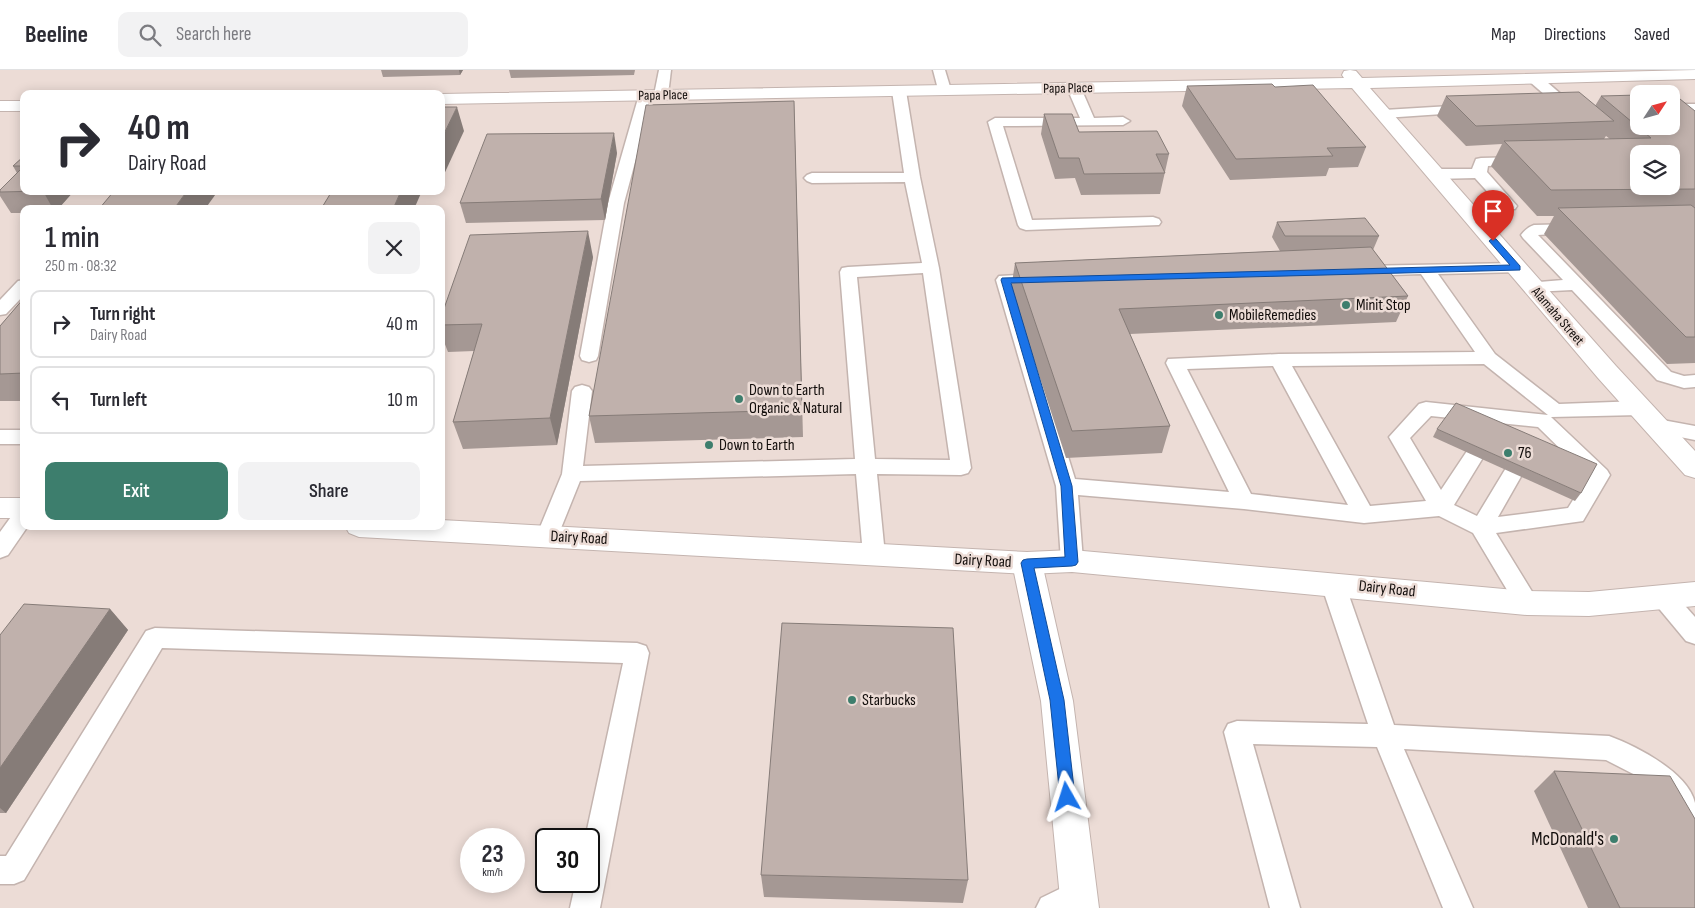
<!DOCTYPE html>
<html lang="en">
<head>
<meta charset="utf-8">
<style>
	:root { --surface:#fff; --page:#f2f2f3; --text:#2b2b33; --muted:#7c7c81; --line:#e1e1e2; --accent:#3d7e6d }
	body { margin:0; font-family:"Sofia Sans Condensed",sans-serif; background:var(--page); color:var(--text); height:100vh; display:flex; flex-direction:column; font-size:19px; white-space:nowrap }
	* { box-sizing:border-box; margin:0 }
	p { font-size:16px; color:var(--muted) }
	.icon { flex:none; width:28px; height:28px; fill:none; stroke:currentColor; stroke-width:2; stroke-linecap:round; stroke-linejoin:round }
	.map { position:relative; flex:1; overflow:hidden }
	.drawer { position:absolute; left:20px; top:135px; width:425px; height:325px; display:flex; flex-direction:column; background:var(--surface); border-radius:10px; box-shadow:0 2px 12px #0003 }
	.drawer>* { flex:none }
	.guide { position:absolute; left:20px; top:20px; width:425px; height:105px; border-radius:10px; box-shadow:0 2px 12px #0003; background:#fff; color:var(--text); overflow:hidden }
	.needle { width:32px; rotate:54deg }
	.buttons { position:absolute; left:1630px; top:15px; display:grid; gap:10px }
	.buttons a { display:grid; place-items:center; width:50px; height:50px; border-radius:10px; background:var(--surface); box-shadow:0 2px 12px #0003; font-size:25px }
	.speed { position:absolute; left:460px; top:758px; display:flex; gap:10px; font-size:25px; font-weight:700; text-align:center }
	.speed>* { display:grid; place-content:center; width:65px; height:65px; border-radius:50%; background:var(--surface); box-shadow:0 2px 12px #0003; line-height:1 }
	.speed small { font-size:12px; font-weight:400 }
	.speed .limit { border:2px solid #111; border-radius:8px; background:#fff; color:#111 }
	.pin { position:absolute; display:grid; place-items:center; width:42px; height:42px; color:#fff; margin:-51px -21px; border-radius:50% 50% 50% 0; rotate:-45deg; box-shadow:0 0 5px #0007 }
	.pin .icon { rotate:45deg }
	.me { position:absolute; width:55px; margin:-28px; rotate:354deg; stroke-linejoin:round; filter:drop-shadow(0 0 4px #0008) }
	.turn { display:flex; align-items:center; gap:18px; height:105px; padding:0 25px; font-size:22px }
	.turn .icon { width:65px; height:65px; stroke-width:2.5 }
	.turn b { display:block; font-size:35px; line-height:42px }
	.round { display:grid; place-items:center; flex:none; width:52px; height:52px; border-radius:10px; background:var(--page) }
	.head { display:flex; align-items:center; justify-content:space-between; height:85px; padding:0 25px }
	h1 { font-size:30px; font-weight:600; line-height:38px }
	.cta { display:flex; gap:10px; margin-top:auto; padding:10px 25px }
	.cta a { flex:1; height:58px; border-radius:10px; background:var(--accent); color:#fff; font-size:20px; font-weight:600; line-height:58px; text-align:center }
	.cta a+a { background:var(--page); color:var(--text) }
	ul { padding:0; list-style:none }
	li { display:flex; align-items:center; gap:15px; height:68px; margin:0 10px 8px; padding:0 15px; border:2px solid var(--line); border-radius:10px }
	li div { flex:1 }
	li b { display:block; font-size:19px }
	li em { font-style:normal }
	header { display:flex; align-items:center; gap:30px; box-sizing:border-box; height:70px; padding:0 25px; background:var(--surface); border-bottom:1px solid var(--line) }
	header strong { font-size:24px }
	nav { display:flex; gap:28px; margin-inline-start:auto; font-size:18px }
	.search { width:350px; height:45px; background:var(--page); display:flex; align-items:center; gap:12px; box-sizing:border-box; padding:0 18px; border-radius:10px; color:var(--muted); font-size:19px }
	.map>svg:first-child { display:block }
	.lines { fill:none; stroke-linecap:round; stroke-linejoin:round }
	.lane-casing { stroke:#c4b4af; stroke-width:3 }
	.street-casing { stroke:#c4b4af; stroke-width:2 }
	.secondary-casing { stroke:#c4b4af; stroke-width:2 }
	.lane { fill:#fff; fill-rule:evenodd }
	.street { fill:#fff; fill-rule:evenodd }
	.secondary { fill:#fff; fill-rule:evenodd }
	.wall { fill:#a59894; fill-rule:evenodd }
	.shaded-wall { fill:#867c78 }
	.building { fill:#c0b1ac; stroke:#867c78; fill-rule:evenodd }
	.route { fill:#1a73e8; stroke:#114b97 }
	.poi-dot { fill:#3d7e6d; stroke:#ecdcd6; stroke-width:2 }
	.labels { text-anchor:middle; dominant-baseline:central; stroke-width:5; stroke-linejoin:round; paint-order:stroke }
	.far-street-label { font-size:14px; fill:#110c0a; stroke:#ecdcd6 }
	.poi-label { font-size:16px; fill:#110c0a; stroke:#ecdcd6; text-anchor:start }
	.street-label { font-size:16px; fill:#110c0a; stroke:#ecdcd6 }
	.near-poi-label { font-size:19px; fill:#110c0a; stroke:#ecdcd6; text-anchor:end }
</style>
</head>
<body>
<header>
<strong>Beeline</strong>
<div class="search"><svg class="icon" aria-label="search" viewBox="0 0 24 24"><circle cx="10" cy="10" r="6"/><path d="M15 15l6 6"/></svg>Search here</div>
<nav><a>Map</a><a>Directions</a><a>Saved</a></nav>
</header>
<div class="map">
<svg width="1695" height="838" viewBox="0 0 1695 838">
	<rect width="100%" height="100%" fill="#ecdcd6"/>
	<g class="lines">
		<defs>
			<g id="lane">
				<polygon points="659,0 671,0 668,25 661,29 654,25"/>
				<polygon points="933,0 945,0 951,20 949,23 939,23"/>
				<polygon points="1535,5 1540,6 1570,32 1572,35 1570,38 1560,38 1530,12 1528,9"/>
				<polygon points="1074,14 1081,18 1094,48 1123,47 1130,51 1123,55 1003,56 1032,150 1153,147 1159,149 1161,152 1159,155 1026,160 1020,158 1018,155 988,52 995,48 1080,48 1067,18"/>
				<path d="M899,17l7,4 14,86 19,91 32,200 -3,5 -7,2 -84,-1 8,81 -3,6 -8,3 -8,-3 -3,-6 -7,-81 -276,7 -25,62 -8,2 -8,-2 -3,-6 26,-63 10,-83 3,-4 7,-2 7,2 3,4 -9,75 272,-7 -15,-187 2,-4 6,-1 74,-4 -17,-81 -93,1 -5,-2 -3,-3 3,-3 5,-2h92l-12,-82zM923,203l27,187 -75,-1 -18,-182z"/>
				<polygon points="646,21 653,25 624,133 598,286 596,290 589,292 582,290 580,286 608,133 639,25"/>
				<rect x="1671" y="34" width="24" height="8"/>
				<polygon points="1467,35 1472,36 1474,39 1472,42 1384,48 1377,44 1384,40"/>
				<polygon points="1522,87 1527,88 1529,91 1527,94 1488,96 1487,102 1517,136 1515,139 1503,139 1475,108 1435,109 1430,107 1427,104 1430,101 1435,99 1472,99 1476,89 1481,88"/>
				<path d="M1576,154l6,2 2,3 -2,3 -44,3 133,137 13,4 11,-1v12l-11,1 -27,-8 -85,-90 -39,2 -6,-1 -3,-4 3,-4 36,-3 -40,-42 -2,-3c4,-5 7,-8 13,-10z"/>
				<path d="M1516,193l6,1 2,4 -2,4 -84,2 57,80 64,50 81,-3 7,2 3,5 -3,5 -7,2 -89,2 56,53 3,5 -27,46 -87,12 43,70 -4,7 -8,2 -8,-2 -46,-77 -34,-17 -75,7 -120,-14 -166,-14 5,66 -3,6 -8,3 -8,-3 -3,-6 -5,-75 -60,-206 3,-4 41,-2 6,1 3,4 -3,4 -31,2 60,194 154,13 -63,-129 2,-4 111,-5 196,-2 -54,-78 -61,2 -6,-1 -2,-4 2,-4 6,-1zM1484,294l64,51 -122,-13 -7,2 -30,33 37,64 -56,5 -78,-140zM1273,296l75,139 -97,-11 -64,-125zM1431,346l107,11 50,49 -20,32 -70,9 25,-44 -3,-5 -7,-2 -7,2 -29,48 -23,-11 30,-49 -3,-5 -7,-2 -7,2 -26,39 -31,-52z"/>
				<polygon points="24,210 24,225 6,244 0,245 0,230 18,211"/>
				<polygon points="1657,349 1695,356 1695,370 1650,361 1647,356 1650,351"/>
				<rect x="0" y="360" width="24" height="14"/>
				<polygon points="24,438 24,456 28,456 8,485 0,488 0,462 16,440"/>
				<path d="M1333,505l8,3 4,6 49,141 215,11c27,10 79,36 86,67 0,12 0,27 0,39l-10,-4 -22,-39 -22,-21 -35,-18 -202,-11 69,159h-30l-66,-161 -124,-3 47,164h-30l-46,-176 4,-8 9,-3 131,3 -47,-140 4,-6z"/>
				<polygon points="1664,519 1672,521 1695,547 1695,574 1686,571 1656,535 1652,528 1656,521"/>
				<polygon points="155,558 637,573 646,576 649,583 600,838 570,838 576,811 589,811 589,769 585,769 623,593 162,578 24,810 14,814 0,814 0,786 6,786 146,561"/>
				<polygon points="1078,810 1088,814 1093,824 1088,834 1081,838 1036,838 1041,828"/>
			</g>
			<g id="street">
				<polygon points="1350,0 1356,1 1362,8 1695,0 1695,9 1370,18 1616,296 1695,381 1695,408 1685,405 1598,308 1352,18 441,34 441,24 1344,8 1342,5 1344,1"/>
				<rect x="0" y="31" width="24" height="10"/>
				<polygon points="1027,482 1037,485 1042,493 1073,631 1099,838 1061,838 1041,631 1012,493 1017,485"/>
			</g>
			<g id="secondary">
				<rect x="0" y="428" width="24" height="20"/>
				<polygon points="441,450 1027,482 1072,480 1527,521 1589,522 1695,512 1695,536 1589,546 1527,545 1072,502 1027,504 359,467 349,463 345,456 441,456"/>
			</g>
		</defs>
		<use href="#lane" class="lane-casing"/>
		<use href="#street" class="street-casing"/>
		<use href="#secondary" class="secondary-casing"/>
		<use href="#lane" class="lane"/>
		<use href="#street" class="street"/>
		<use href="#secondary" class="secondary"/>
	</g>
	<g class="wall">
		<polygon points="381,0 463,0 460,5 383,7"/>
		<polygon points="509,0 635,0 634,5 511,8"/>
		<polygon points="1187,16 1275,17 1366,77 1358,97 1329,98 1326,106 1230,110 1182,36"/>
		<path d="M1446,26l149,10 6,-10 94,15v252l-28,1 -123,-130 10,-18h-17l-46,-50 11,-22 -36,2 -29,-30zM1606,66l4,3h-6z"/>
		<polygon points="794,31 803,367 595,373 589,346"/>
		<polygon points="1044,44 1079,62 1169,84 1160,124 1081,125 1075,108 1055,109 1041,64"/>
		<polygon points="617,83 605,150 466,153 460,133"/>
		<polygon points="24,86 74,121 58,139 24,139 24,143 11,143 0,126 0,120 17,103 13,96"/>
		<polygon points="1277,152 1379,166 1373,180 1408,226 1396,252 1130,264 1170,356 1162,383 1066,388 1011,219 1015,193 1280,181 1272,167"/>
		<polygon points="593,187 557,375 463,379 453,352 474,281 448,282 441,264 441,247"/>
		<polygon points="24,228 24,331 0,331 0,256"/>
		<polygon points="1437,359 1581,423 1575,431 1433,367"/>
		<polygon points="110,539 128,560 6,743 0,743 0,565"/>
		<polygon points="1554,701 1695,838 1588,838 1534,721"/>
		<polygon points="761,805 968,810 963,833 764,827"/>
	</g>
	<g class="shaded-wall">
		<polygon points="459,0 463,0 460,5"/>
		<polygon points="457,37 464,61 441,111 441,70"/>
		<polygon points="614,63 617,83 605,150 601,129"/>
		<polygon points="43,121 74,121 58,139 53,139"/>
		<polygon points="187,121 218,121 205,139 174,139"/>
		<polygon points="401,121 422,121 414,139 393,139"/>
		<polygon points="588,161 593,187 557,375 550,348"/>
		<polygon points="110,539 128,560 6,743 0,738 0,698"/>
	</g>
	<g class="building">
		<polygon points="1272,14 1275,17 1313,15 1366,77 1327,78 1333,86 1236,89 1187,16"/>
		<polygon points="1579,22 1614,51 1476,56 1446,26"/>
		<path d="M1639,25v31h32v-31h4l20,16v78l-144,1 -47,-49 147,-3 -50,-42zM1639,84h32v32h-32z"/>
		<polygon points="794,31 802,340 589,346 646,35"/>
		<polygon points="441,37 457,37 441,70"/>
		<polygon points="1044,44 1072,44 1079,62 1157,61 1169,84 1156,84 1165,103 1084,104 1079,88 1059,88"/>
		<polygon points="614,63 601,129 460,133 487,64"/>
		<polygon points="24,86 24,96 13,96"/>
		<polygon points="24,96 24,121 43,121 0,122 0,120"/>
		<polygon points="114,121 187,121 174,139 99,139"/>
		<polygon points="332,121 401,121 393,139 321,139"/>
		<polygon points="1691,135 1695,138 1695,267 1686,267 1558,138"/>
		<polygon points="1365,148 1379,166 1285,166 1277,152"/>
		<polygon points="588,161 550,348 453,352 482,254 441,255 441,247 470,165"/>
		<polygon points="1371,177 1408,226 1119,239 1170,356 1072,361 1015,193"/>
		<polygon points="24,228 24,303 0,304 0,256"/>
		<polygon points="1456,333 1597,394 1581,423 1437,359"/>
		<polygon points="24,534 110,539 0,698 0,565"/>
		<polygon points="782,553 953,558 968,810 761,805"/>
		<polygon points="1554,701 1670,706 1695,749 1695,838 1620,838"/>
	</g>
	<polygon class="route" points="1493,168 1496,169 1520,196 1520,200 1011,213 1072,416 1078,492 1076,495 1072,496 1034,498 1064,630 1075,727 1073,732 1067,734 1062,732 1060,727 1050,630 1021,493 1023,490 1027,489 1065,487 1061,416 1001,210 1002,208 1510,195 1489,171"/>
	<g class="poi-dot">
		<circle cx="1346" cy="235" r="5"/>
		<circle cx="1219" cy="245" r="5"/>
		<circle cx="739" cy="329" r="5"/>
		<circle cx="709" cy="375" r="5"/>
		<circle cx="1508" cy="383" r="5"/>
		<circle cx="852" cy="630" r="5"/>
		<circle cx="1614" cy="769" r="5"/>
	</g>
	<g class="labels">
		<g class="far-street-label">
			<text transform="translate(1068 18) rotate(-1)">Papa Place</text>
			<text transform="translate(663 25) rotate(-1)">Papa Place</text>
			<text transform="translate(1558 246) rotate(49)">Alamaha Street</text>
		</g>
		<g class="poi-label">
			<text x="1356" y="235">Minit Stop</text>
			<text x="1229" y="245">MobileRemedies</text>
			<text x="749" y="320">Down to Earth<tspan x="749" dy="18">Organic &amp; Natural</tspan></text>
			<text x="719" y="375">Down to Earth</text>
			<text x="1518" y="383">76</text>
			<text x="862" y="630">Starbucks</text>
		</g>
		<g class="street-label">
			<text transform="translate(579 468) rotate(3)">Dairy Road</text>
			<text transform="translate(983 491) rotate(3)">Dairy Road</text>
			<text transform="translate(1387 519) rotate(6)">Dairy Road</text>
		</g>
		<g class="near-poi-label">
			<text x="1604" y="769">McDonald's</text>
		</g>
	</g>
</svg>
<div class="buttons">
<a><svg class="needle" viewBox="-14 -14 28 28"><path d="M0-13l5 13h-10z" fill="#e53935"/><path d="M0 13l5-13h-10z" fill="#7c7c81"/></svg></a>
<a><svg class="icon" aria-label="layers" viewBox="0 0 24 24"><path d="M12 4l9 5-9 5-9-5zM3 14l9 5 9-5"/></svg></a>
</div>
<div class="speed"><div>23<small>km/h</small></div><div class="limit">30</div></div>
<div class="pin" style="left:1493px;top:171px;background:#d93025"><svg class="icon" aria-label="arrive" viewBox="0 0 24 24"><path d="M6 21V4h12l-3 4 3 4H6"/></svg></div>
<svg class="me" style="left:1067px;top:727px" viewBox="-20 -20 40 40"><path d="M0-17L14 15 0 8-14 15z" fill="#1a73e8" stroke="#fff" stroke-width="4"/></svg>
<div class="guide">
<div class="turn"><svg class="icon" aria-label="right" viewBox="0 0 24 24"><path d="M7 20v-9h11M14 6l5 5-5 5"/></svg><div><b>40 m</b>Dairy Road</div></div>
</div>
<section class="drawer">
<div class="head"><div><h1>1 min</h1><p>250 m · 08:32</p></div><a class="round"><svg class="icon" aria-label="close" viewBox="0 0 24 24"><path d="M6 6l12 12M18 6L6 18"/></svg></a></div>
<ul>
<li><svg class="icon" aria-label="right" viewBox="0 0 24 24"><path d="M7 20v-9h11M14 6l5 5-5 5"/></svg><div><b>Turn right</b><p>Dairy Road</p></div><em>40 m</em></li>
<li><svg class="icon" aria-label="left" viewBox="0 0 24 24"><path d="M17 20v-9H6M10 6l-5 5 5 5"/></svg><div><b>Turn left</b></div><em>10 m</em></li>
</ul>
<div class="cta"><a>Exit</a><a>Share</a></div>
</section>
</div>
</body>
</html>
